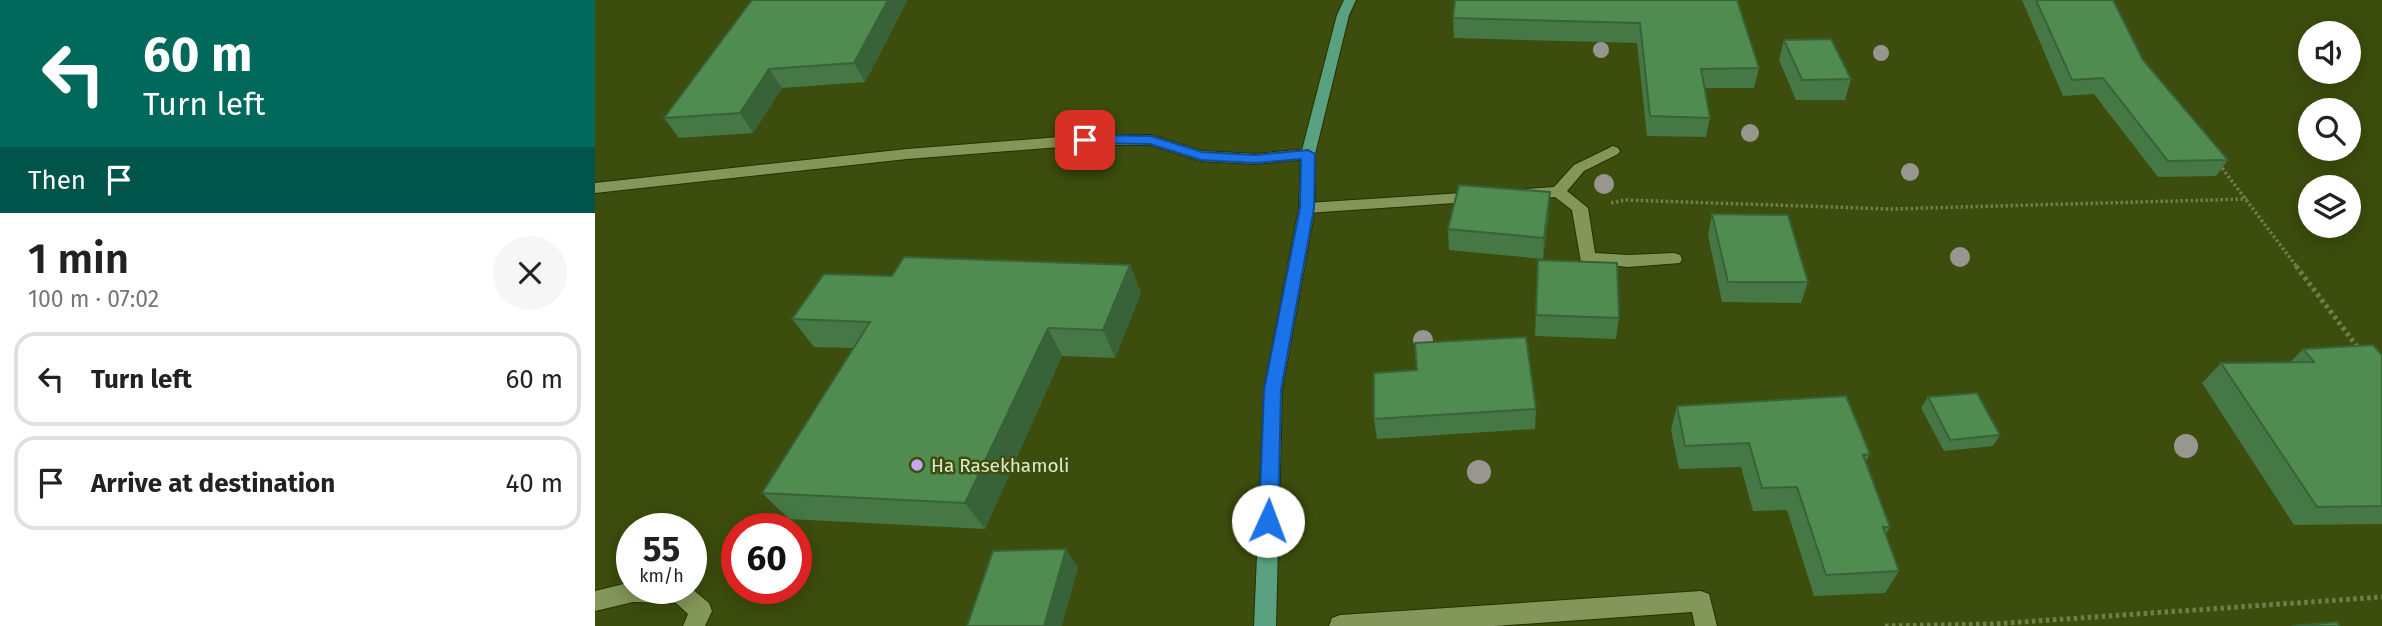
<!DOCTYPE html>
<html lang="en">
<head>
<meta charset="utf-8">
<style>
	:root { --surface:#fff; --page:#f6f6f6; --text:#222; --muted:#767676; --line:#e0e0e0 }
	body { margin:0; font-family:"Fira Sans",sans-serif; background:var(--page); color:var(--text); height:100vh; display:flex; flex-direction:column; font-size:26px; white-space:nowrap }
	* { box-sizing:border-box; margin:0 }
	p { font-size:23px; color:var(--muted) }
	.icon { flex:none; width:38px; height:38px; fill:none; stroke:currentColor; stroke-width:2; stroke-linecap:round; stroke-linejoin:round }
	.map { position:relative; flex:1; overflow:hidden }
	.drawer { display:flex; flex-direction:column; background:var(--surface); width:595px }
	.drawer>* { flex:none }
	.banner { background:#00695c; color:#fff; overflow:hidden }
	.fabs { position:absolute; left:1703px; top:21px; display:grid; gap:14px }
	.fabs a { display:grid; place-items:center; width:63px; height:63px; border-radius:50%; background:var(--surface); box-shadow:0 4px 18px #0003; font-size:35px }
	.speed { position:absolute; left:21px; top:513px; display:flex; gap:14px; font-size:35px; font-weight:700; text-align:center }
	.speed>* { display:grid; place-content:center; width:91px; height:91px; border-radius:50%; background:var(--surface); box-shadow:0 4px 18px #0003; line-height:1 }
	.speed small { font-size:18px; font-weight:400 }
	.speed .limit { border:10px solid #d22; background:#fff; color:#111 }
	.pin { position:absolute; display:grid; place-items:center; width:60px; height:60px; color:#fff; margin:-30px; border-radius:14px; box-shadow:0 4px 10px #0006 }
	.me { position:absolute; width:77px; margin:-38px; rotate:2deg; stroke-linejoin:round; filter:drop-shadow(0 0 5px #0008) }
	.turn { display:flex; align-items:center; gap:24px; height:147px; padding:0 28px; font-size:32px }
	.turn .icon { width:91px; height:91px; stroke-width:2.5 }
	.turn b { display:block; font-size:49px; line-height:60px }
	.then { display:flex; align-items:center; height:66px; padding:0 28px; background:#0003; gap:14px; font-size:26px }
	.round { display:grid; place-items:center; flex:none; width:74px; height:74px; border-radius:37px; background:var(--page) }
	.summary { display:flex; align-items:center; justify-content:space-between; height:119px; padding:0 28px }
	h1 { font-size:42px; font-weight:600; line-height:52px }
	ul { padding:0; list-style:none }
	li { display:flex; align-items:center; gap:21px; height:94px; margin:0 14px 10px; padding:0 14px; border:4px solid var(--line); border-radius:21px }
	li div { flex:1 }
	li b { display:block; font-size:26px }
	li em { font-style:normal }
	main { display:flex; flex:1; min-height:0 }
	.map>svg:first-child { display:block }
	.lines { fill:none; stroke-linecap:round; stroke-linejoin:round }
	.minor-casing { stroke:#253201; stroke-width:2 }
	.major-casing { stroke:#253201; stroke-width:2 }
	.path-far1 { stroke:#707f49; stroke-width:3.5; stroke-dasharray:2.5 2.5; stroke-linecap:butt }
	.path { stroke:#707f49; stroke-width:5; stroke-dasharray:3.5 3.5; stroke-linecap:butt }
	.minor { fill:#829759; fill-rule:evenodd }
	.major { fill:#5aa181; fill-rule:evenodd }
	.tree { fill:#98978f }
	.wall { fill:#457845 }
	.shaded-wall { fill:#386238 }
	.building { fill:#508c50; stroke:#386238; stroke-width:2 }
	.route { fill:#1a73e8; stroke:#114b97; stroke-width:2 }
	.poi-dot { fill:#c6a6f0; stroke:#3c4d0d; stroke-width:2.5 }
	.labels { text-anchor:middle; dominant-baseline:central; stroke-width:5; stroke-linejoin:round; paint-order:stroke }
	.poi-label { font-size:19px; fill:#dfebca; stroke:#3c4d0d; text-anchor:start }
</style>
</head>
<body>
<main>
<section class="drawer">
<div class="banner">
<div class="turn"><svg class="icon" aria-label="left" viewBox="0 0 24 24"><path d="M17 20v-9H6M10 6l-5 5 5 5"/></svg><div><b>60 m</b>Turn left</div></div>
<div class="then">Then<svg class="icon" aria-label="arrive" viewBox="0 0 24 24"><path d="M6 21V4h12l-3 4 3 4H6"/></svg></div>
</div>
<div class="summary"><div><h1>1 min</h1><p>100 m · 07:02</p></div><a class="round"><svg class="icon" aria-label="close" viewBox="0 0 24 24"><path d="M6 6l12 12M18 6L6 18"/></svg></a></div>
<ul>
<li><svg class="icon" aria-label="left" viewBox="0 0 24 24"><path d="M17 20v-9H6M10 6l-5 5 5 5"/></svg><div><b>Turn left</b></div><em>60 m</em></li>
<li><svg class="icon" aria-label="arrive" viewBox="0 0 24 24"><path d="M6 21V4h12l-3 4 3 4H6"/></svg><div><b>Arrive at destination</b></div><em>40 m</em></li>
</ul>
</section>
<div class="map">
<svg width="1787" height="626" viewBox="0 0 1787 626">
	<rect width="100%" height="100%" fill="#3c4d0d"/>
	<g class="lines">
		<defs>
			<g id="minor">
				<polygon points="490,135 556,135 607,151 660,154 713,149 720,154 713,159 660,164 606,161 555,145 490,145 312,159 0,193 0,183 312,149"/>
				<polygon points="1018,146 1023,148 1025,151 1023,154 989,171 972,191 993,208 1000,253 1033,255 1079,253 1085,255 1087,259 1085,263 1033,267 986,262 977,210 960,197 932,199 924,194 932,189 959,187 979,165"/>
				<polygon points="883,192 889,193 891,197 889,201 712,213 704,208 712,203"/>
				<polygon points="37,582 37,588 96,588 114,603 117,611 110,626 88,626 93,614 81,603 38,602 0,611 0,591"/>
				<polygon points="1106,591 1114,594 1122,626 1100,626 1097,612 899,626 734,626 737,618 745,615"/>
			</g>
			<polygon id="major" points="749,0 761,0 754,15 720,154 720,208 687,390 681,626 659,626 669,390 704,208 706,154 742,15"/>
		</defs>
		<use href="#minor" class="minor-casing"/>
		<use href="#major" class="major-casing"/>
		<g class="path-far1">
			<polyline points="1624,164 1702,267"/>
			<polyline points="1016,203 1031,200 1296,209 1652,199"/>
		</g>
		<g class="path">
			<polyline points="1701,266 1764,349"/>
			<polyline points="1290,626 1398,624 1787,597"/>
		</g>
		<use href="#minor" class="minor"/>
		<use href="#major" class="major"/>
	</g>
	<g class="tree">
		<circle cx="1006" cy="50" r="8"/>
		<circle cx="1286" cy="53" r="8"/>
		<circle cx="1155" cy="133" r="9"/>
		<circle cx="1315" cy="172" r="9"/>
		<circle cx="1009" cy="184" r="10"/>
		<circle cx="1365" cy="257" r="10"/>
		<circle cx="828" cy="340" r="10"/>
		<circle cx="1591" cy="446" r="12"/>
		<circle cx="884" cy="472" r="12"/>
	</g>
	<g class="wall">
		<polygon points="1142,0 1164,68 1159,88 1110,88 1115,118 1111,137 1052,136 1042,43 859,38 858,18"/>
		<polygon points="1427,0 1518,0 1548,60 1633,160 1621,176 1563,177 1499,94 1468,96"/>
		<polygon points="312,1 270,82 187,88 158,133 84,138 69,118"/>
		<polygon points="1189,40 1256,79 1250,100 1201,100 1184,60"/>
		<polygon points="954,213 948,259 854,250 853,229"/>
		<polygon points="1117,214 1213,282 1206,303 1127,302 1113,235"/>
		<polygon points="943,260 1024,318 1021,339 940,336"/>
		<polygon points="535,265 546,293 520,358 467,356 390,529 194,519 167,493 258,348 219,347 197,319 297,276"/>
		<polygon points="1708,349 1787,355 1787,524 1699,525 1607,383 1626,363 1695,362"/>
		<polygon points="1333,397 1405,435 1398,446 1349,451 1326,408"/>
		<polygon points="1082,406 1275,454 1271,461 1295,527 1291,534 1304,571 1290,593 1219,596 1192,510 1158,511 1146,467 1084,469 1076,430"/>
		<polygon points="941,409 940,429 782,439 779,419"/>
	</g>
	<g class="shaded-wall">
		<polygon points="293,0 311,0 312,1 270,82 259,63"/>
		<polygon points="174,69 187,88 158,133 145,113"/>
		<polygon points="955,192 954,213 948,259 949,238"/>
		<polygon points="535,265 546,293 520,358 508,330"/>
		<polygon points="453,328 467,356 390,529 370,503"/>
		<polygon points="471,549 483,568 467,626 449,626"/>
	</g>
	<g class="building">
		<polygon points="157,0 293,0 259,63 174,69 145,113 69,118"/>
		<polygon points="860,0 1142,0 1164,68 1106,69 1115,118 1055,116 1045,23 858,18"/>
		<polygon points="1441,0 1518,0 1548,60 1633,160 1573,161 1508,78 1477,80"/>
		<polygon points="1236,39 1256,79 1207,80 1189,40"/>
		<polygon points="864,185 955,192 949,238 853,229"/>
		<polygon points="1117,214 1193,215 1213,282 1133,282"/>
		<polygon points="309,257 535,265 508,330 453,328 370,503 167,493 275,322 197,319 229,274 297,276"/>
		<polygon points="943,260 1022,263 1024,318 941,315"/>
		<polygon points="931,337 941,409 779,419 779,373 822,370 820,343"/>
		<polygon points="1778,345 1787,355 1787,506 1722,507 1626,363 1719,362 1708,349"/>
		<polygon points="1382,393 1405,435 1355,440 1333,397"/>
		<polygon points="1251,396 1275,454 1268,455 1295,527 1288,527 1304,571 1231,575 1202,487 1167,488 1154,443 1090,446 1082,406"/>
		<polygon points="471,549 449,626 372,626 398,551"/>
		<polygon points="1742,622 1745,626 1697,626"/>
	</g>
	<polygon class="route" points="490,135 556,136 607,152 660,155 713,150 720,154 719,208 686,390 683,521 680,527 673,529 667,527 664,521 669,390 705,208 706,159 660,163 606,160 555,144 485,143 485,137"/>
	<circle class="poi-dot" cx="322" cy="465" r="7"/>
	<g class="labels">
		<g class="poi-label">
			<text x="336" y="465">Ha Rasekhamoli</text>
		</g>
	</g>
</svg>
<div class="fabs">
<a><svg class="icon" aria-label="sound" viewBox="0 0 24 24"><path d="M4 9h4l5-4v14l-5-4H4zM17 9q2 3 0 6"/></svg></a>
<a><svg class="icon" aria-label="search" viewBox="0 0 24 24"><circle cx="10" cy="10" r="6"/><path d="M15 15l6 6"/></svg></a>
<a><svg class="icon" aria-label="layers" viewBox="0 0 24 24"><path d="M12 4l9 5-9 5-9-5zM3 14l9 5 9-5"/></svg></a>
</div>
<div class="speed"><div>55<small>km/h</small></div><div class="limit">60</div></div>
<div class="pin" style="left:490px;top:140px;background:#d93025"><svg class="icon" aria-label="arrive" viewBox="0 0 24 24"><path d="M6 21V4h12l-3 4 3 4H6"/></svg></div>
<svg class="me" style="left:673px;top:521px" viewBox="-20 -20 40 40"><circle r="19" fill="#fff"/><path d="M0-13L10 11 0 6-10 11z" fill="#1a73e8"/></svg>
</div>
</main>
</body>
</html>
